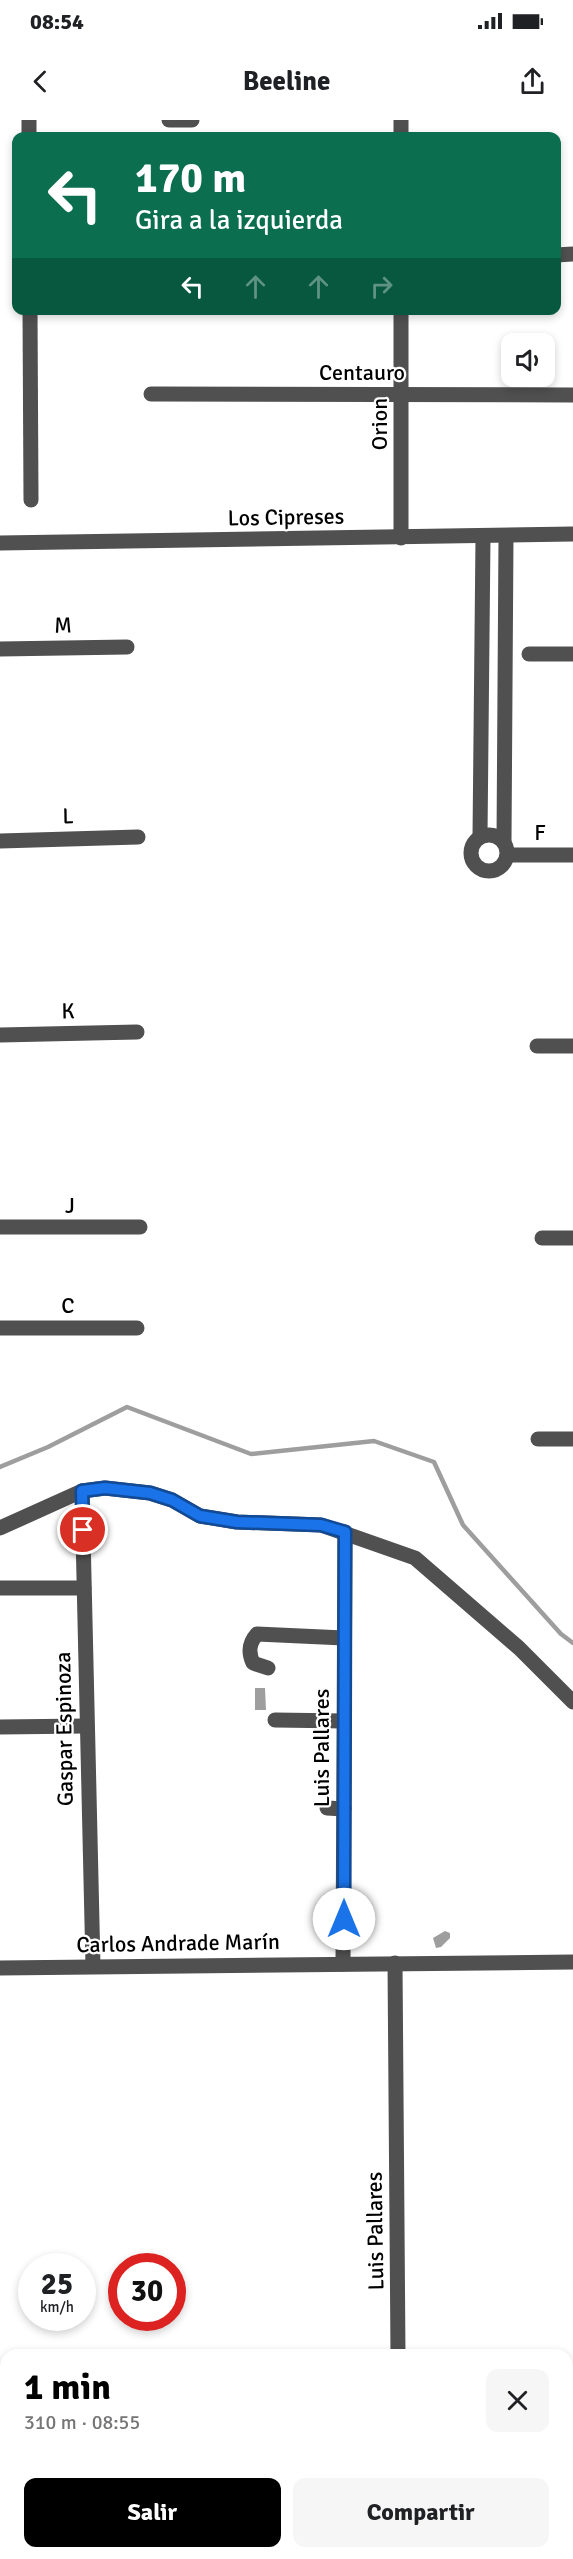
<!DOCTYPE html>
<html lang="es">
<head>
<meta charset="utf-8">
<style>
	:root { --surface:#fff; --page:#f6f6f6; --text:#202124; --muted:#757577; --accent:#000 }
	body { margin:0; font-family:Signika,sans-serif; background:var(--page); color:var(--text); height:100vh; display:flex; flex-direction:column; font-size:22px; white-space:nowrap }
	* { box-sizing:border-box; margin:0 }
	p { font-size:20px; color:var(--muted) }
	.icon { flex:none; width:33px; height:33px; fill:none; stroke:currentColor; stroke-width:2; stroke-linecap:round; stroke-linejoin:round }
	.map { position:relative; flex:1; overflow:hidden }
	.sheet { position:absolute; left:0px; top:2229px; width:573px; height:210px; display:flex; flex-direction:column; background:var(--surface); border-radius:18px 18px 0 0; box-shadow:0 3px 9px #0003 }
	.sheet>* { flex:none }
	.top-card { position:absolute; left:12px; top:12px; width:549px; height:183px; border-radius:12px; box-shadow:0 3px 9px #0003; background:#0b6e4f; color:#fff; overflow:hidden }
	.fabs { position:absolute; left:501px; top:213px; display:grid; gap:12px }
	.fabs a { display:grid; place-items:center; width:54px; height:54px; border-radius:12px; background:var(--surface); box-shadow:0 3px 9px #0003; font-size:30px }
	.speed { position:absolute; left:18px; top:2133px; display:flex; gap:12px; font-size:30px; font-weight:700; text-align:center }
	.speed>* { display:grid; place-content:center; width:78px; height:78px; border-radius:50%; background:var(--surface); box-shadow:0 3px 9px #0003; line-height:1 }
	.speed small { font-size:15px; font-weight:400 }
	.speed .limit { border:9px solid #d22; background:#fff; color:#111 }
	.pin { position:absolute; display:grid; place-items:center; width:51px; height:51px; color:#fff; margin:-26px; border:3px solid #fff; border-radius:50%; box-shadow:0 2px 6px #0007 }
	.me { position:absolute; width:66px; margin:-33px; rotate:0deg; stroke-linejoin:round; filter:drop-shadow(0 0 4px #0008) }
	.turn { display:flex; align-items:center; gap:21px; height:126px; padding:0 24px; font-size:27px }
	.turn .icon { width:78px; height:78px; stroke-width:2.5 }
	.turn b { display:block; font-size:42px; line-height:51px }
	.lanes { display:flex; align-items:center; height:57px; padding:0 24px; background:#0003; justify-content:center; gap:30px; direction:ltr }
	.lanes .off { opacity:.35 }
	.round { display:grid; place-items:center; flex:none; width:63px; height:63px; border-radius:12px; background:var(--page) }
	.head { display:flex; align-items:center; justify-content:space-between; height:102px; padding:0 24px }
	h1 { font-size:36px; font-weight:700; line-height:45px; color:var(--accent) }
	.cta { display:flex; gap:12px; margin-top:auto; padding:12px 24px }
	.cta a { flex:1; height:69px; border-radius:12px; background:var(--accent); color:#fff; font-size:24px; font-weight:700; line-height:69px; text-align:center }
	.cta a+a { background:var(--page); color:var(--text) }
	.status { display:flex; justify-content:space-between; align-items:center; height:42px; padding:0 30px; background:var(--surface); direction:ltr }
	.status svg { height:16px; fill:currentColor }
	header { display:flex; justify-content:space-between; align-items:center; height:78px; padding:0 24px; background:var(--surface); font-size:27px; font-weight:700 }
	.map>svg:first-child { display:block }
	.water { fill:#9e9e9e }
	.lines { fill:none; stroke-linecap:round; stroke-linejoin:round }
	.stream { stroke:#9e9e9e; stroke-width:4.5 }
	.minor { stroke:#505050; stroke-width:15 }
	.route-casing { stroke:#114b97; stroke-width:15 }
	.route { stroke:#1a73e8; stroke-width:10 }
	.labels { text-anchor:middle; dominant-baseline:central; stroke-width:4.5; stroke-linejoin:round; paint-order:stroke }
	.street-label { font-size:22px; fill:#000; stroke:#fff }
</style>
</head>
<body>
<div class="status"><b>08:54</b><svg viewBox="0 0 49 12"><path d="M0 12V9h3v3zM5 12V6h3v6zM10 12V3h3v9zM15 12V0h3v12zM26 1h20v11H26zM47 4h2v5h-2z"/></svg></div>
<header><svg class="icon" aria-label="back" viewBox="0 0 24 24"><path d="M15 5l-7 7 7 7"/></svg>Beeline<svg class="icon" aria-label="share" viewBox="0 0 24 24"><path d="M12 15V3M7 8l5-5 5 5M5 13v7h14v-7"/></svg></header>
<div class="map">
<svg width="573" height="2439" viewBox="0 0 573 2439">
	<rect width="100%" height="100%" fill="#fff"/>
	<g class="water">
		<polygon points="255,1568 265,1568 266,1590 255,1590"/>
		<polygon points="445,1811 450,1813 450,1818 441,1827 436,1828 433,1818"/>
	</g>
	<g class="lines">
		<polyline class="stream" points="0,1347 48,1327 127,1287 251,1334 374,1321 434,1342 463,1405 561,1514 573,1523"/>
		<g class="minor">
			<polyline points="29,0 29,16"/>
			<polyline points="169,0 192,0"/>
			<polyline points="401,0 401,16"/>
			<polyline points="556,135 573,134"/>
			<polyline points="30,190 31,380"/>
			<polyline points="151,274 573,275"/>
			<polyline points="401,418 401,190"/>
			<polyline points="0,423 573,414"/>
			<polyline points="0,529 127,527"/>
			<polyline points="529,534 573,534"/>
			<circle cx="489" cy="733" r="18"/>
			<polyline points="480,717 483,417"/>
			<polyline points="0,721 138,717"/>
			<polyline points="504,721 506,416"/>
			<polyline points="508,735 573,735"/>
			<polyline points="0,915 137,912"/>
			<polyline points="537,926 573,926"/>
			<polyline points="0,1107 140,1107"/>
			<polyline points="542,1118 573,1118"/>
			<polyline points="0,1208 137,1208"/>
			<polyline points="538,1319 573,1319"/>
			<polyline points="82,1371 93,1846"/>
			<polyline points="0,1408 82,1371 105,1368 150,1373 172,1380 200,1396 237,1402 321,1405 415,1438 519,1528 573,1582"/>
			<polyline points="0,1468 84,1468"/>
			<path d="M268,1548l-15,-5c-5,-11 -4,-20 4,-29l87,4"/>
			<polyline points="275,1600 344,1601"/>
			<polyline points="0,1607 86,1606"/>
			<polyline points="327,1688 344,1689"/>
			<polyline points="395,1843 398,2235"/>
			<polyline points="343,1844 345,1412"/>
			<polyline points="0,1848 573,1842"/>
			<polyline points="567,2288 573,2293"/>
			<polyline points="567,2409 573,2411"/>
			<polyline points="372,2433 381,2439"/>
			<polyline points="203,2439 285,2433"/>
		</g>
	</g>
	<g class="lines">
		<defs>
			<polyline id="route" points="83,1410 82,1371 105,1368 150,1373 172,1380 200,1396 237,1402 321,1405 345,1412 344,1799"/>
		</defs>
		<use href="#route" class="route-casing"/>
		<use href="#route" class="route"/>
	</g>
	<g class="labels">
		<g class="street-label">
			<text x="362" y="252">Centauro</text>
			<text transform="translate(379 304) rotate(-90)">Orion</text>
			<text transform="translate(286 397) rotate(-1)">Los Cipreses</text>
			<text transform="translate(63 505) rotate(-1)">M</text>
			<text transform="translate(68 696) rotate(-1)">L</text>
			<text x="540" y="712">F</text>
			<text transform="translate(68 891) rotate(-1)">K</text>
			<text x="70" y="1085">J</text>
			<text x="68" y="1185">C</text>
			<text transform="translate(64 1609) rotate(-91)">Gaspar Espinoza</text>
			<text transform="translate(321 1628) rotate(-90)">Luis Pallares</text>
			<text transform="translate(178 1823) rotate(-1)">Carlos Andrade Marín</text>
			<text transform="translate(375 2111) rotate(-91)">Luis Pallares</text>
		</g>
	</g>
</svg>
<div class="fabs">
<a><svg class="icon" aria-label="sound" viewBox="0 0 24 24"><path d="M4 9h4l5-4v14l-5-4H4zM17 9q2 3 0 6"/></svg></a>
</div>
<div class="speed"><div>25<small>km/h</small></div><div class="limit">30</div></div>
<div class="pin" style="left:83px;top:1410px;background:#d93025"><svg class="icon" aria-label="arrive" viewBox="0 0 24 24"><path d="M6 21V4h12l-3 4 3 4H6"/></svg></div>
<svg class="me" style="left:344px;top:1799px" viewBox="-20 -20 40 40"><circle r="19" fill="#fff"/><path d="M0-13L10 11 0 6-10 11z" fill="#1a73e8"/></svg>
<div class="top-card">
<div class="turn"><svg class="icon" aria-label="left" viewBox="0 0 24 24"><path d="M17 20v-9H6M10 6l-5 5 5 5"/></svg><div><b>170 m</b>Gira a la izquierda</div></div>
<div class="lanes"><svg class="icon" aria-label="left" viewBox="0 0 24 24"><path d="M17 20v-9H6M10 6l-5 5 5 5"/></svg><svg class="icon off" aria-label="ahead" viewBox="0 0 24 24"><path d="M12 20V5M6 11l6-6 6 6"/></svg><svg class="icon off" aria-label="ahead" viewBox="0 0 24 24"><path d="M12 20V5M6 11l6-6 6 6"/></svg><svg class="icon off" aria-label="right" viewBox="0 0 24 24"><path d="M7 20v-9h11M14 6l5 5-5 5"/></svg></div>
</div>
<section class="sheet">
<div class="head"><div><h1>1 min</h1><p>310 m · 08:55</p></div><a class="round"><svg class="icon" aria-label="close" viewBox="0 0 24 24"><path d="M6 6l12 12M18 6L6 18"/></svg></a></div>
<div class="cta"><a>Salir</a><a>Compartir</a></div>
</section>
</div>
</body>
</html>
